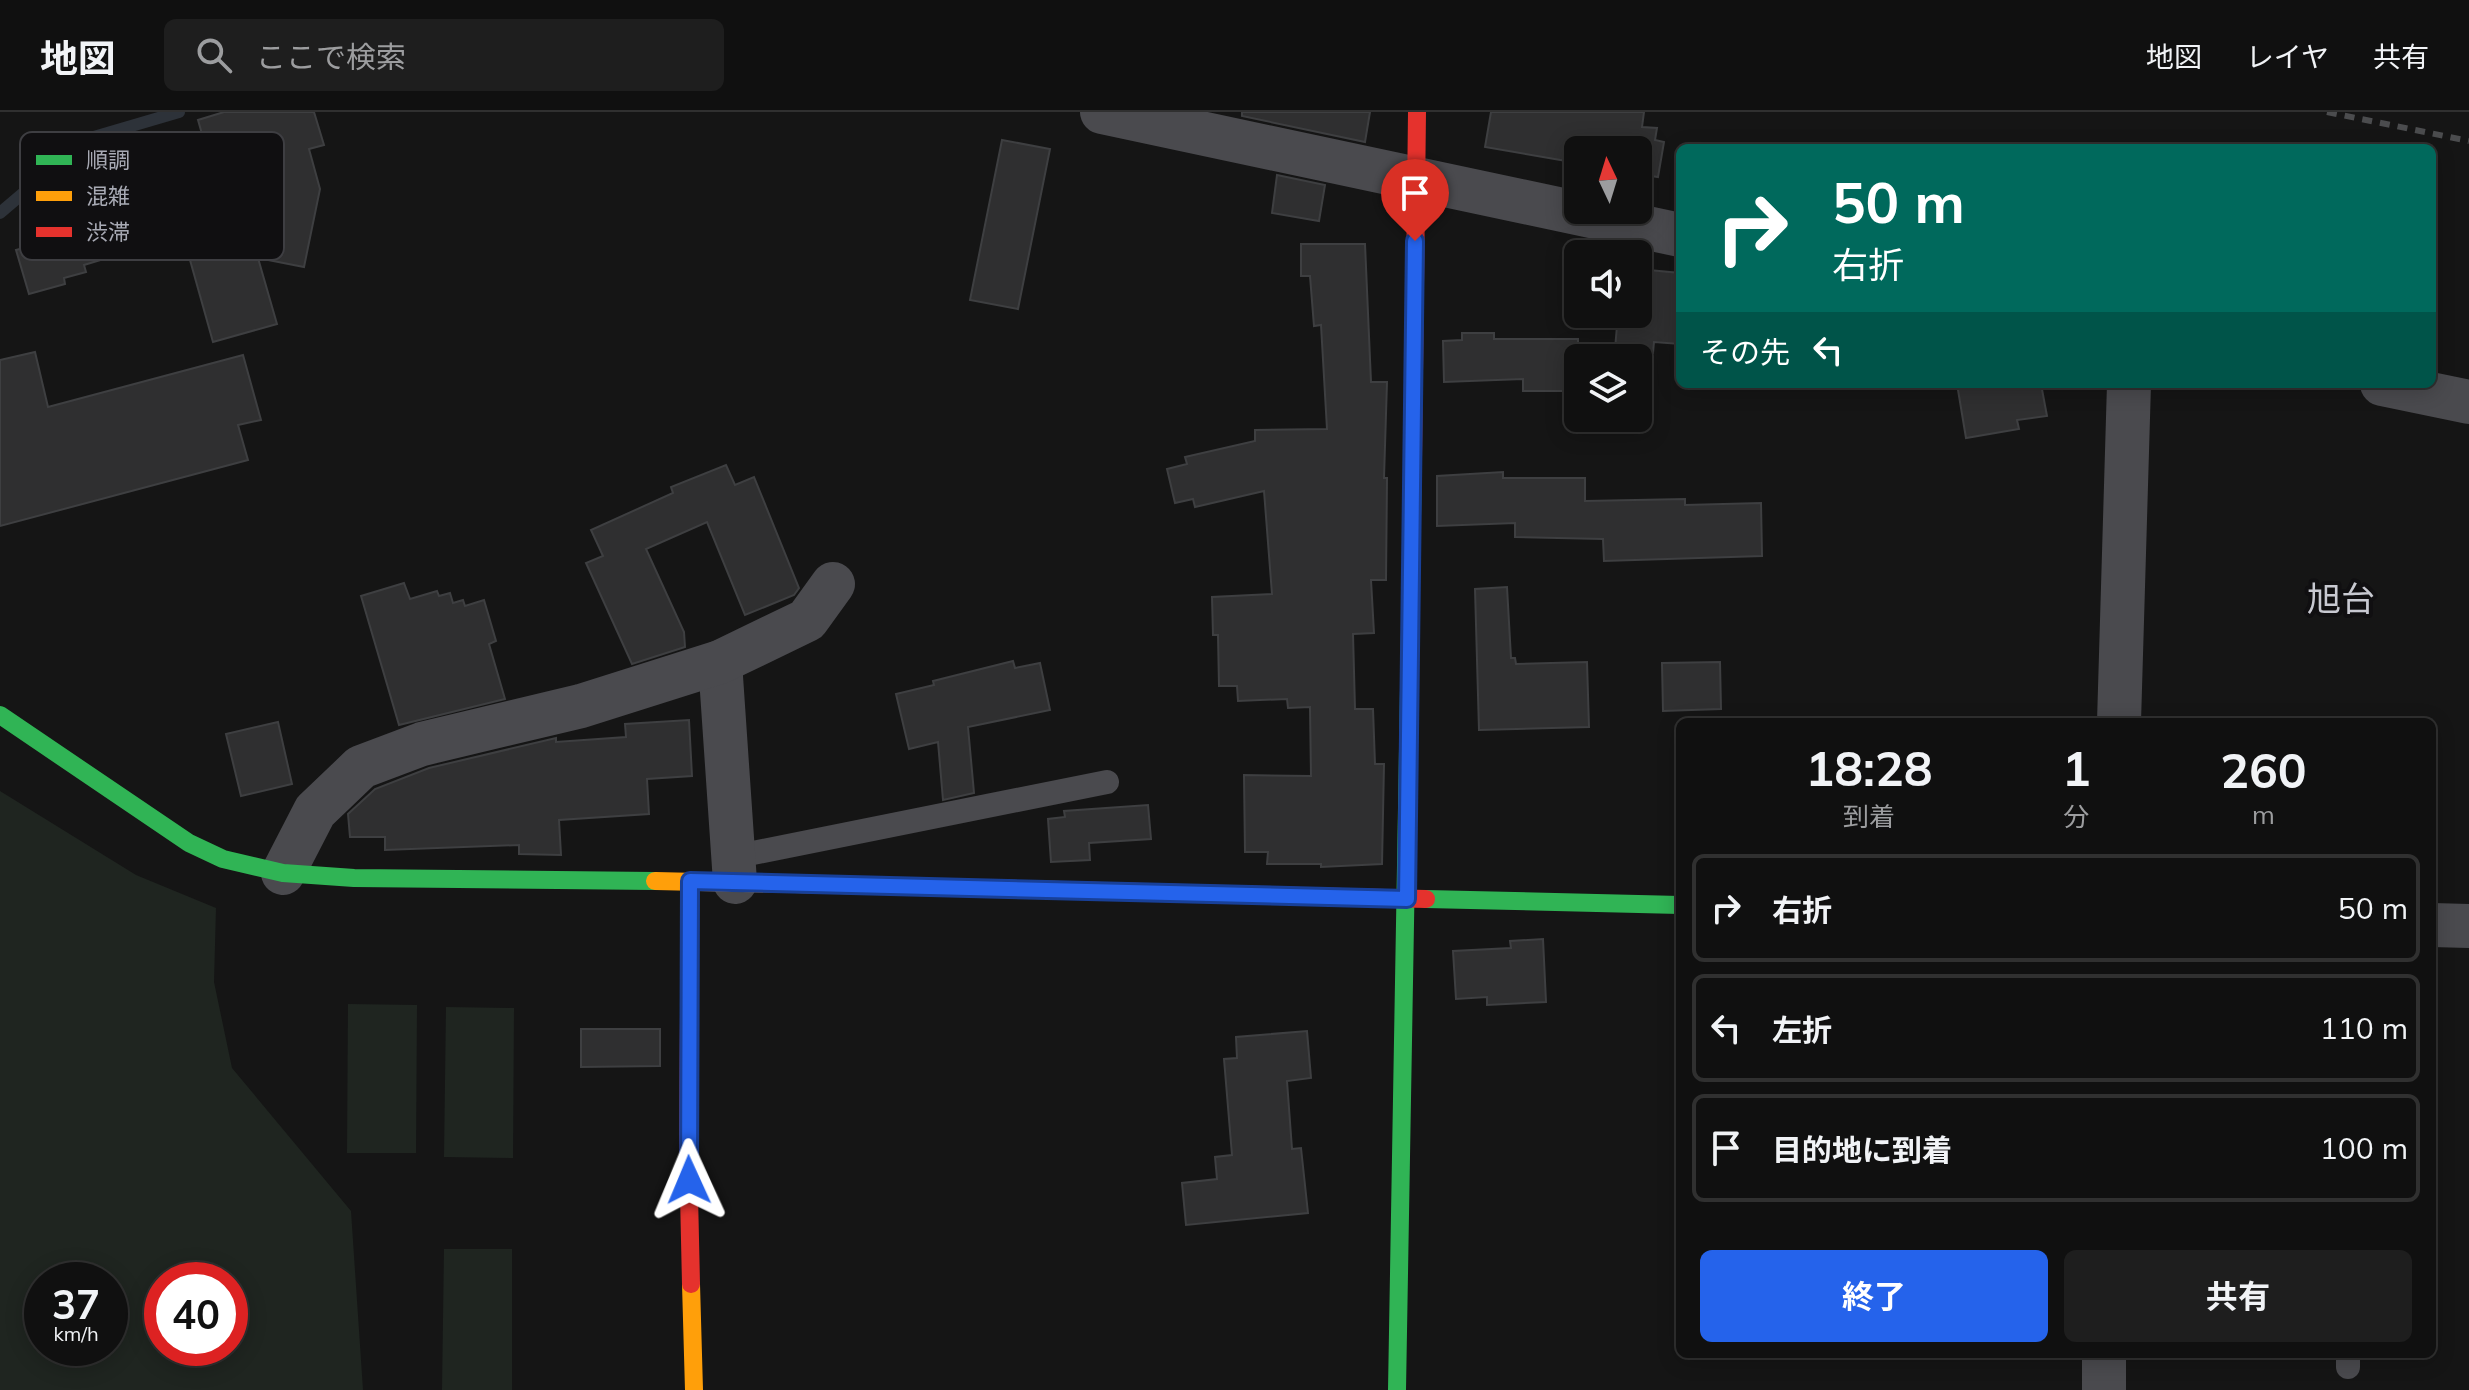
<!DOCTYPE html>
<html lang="ja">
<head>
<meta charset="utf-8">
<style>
	:root { --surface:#101010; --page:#1e1e1e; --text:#f1f3f6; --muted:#9c9d9f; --line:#303030; --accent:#2563eb }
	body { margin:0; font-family:Mulish,"Noto Sans JP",sans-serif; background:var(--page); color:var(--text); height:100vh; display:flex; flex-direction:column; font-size:30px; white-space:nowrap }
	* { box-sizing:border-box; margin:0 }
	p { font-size:26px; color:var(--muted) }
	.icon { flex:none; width:44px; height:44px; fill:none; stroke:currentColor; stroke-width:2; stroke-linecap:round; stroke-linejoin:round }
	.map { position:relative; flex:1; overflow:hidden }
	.details { position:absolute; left:1676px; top:606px; width:760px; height:640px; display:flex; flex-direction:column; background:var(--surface); border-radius:12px; box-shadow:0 4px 20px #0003,0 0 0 2px var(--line) }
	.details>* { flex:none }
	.top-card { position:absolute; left:1676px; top:32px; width:760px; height:244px; border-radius:12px; box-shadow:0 4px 20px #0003,0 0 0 2px var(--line); background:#00695c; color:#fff; overflow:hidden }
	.needle { width:52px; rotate:356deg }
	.fabs { position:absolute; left:1564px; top:24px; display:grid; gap:16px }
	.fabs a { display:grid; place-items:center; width:88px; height:88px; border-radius:12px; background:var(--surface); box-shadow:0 4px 20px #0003,0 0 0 2px var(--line); font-size:40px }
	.speed { position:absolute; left:24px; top:1150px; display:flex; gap:16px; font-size:40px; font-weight:700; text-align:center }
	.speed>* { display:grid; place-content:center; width:104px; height:104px; border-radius:50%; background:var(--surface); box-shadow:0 4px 20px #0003,0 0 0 2px var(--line); line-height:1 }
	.speed small { font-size:20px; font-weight:400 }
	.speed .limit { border:12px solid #d22; background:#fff; color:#111 }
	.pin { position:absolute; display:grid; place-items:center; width:68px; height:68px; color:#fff; margin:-82px -34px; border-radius:50% 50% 50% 0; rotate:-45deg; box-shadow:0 0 8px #0007 }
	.pin .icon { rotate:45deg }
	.me { position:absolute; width:88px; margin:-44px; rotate:359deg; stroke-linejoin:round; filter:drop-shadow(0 0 6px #0008) }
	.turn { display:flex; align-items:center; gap:28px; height:168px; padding:0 24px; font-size:36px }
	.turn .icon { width:104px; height:104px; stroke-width:2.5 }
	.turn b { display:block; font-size:56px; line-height:68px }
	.then { display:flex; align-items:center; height:76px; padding:0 24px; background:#0003; gap:16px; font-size:30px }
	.eta { display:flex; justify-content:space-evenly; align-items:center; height:136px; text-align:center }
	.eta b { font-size:48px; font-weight:700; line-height:56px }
	.button { display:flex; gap:16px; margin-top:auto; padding:16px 24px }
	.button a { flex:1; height:92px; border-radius:12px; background:var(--accent); color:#fff; font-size:32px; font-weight:700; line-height:92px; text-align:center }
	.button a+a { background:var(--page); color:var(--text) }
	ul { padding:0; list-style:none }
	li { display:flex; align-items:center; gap:24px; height:108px; margin:0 16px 12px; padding:0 8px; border:4px solid var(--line); border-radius:12px }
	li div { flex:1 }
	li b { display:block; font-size:30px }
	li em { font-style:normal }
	header { display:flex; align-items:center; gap:48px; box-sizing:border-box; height:112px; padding:0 40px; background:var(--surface); border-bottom:2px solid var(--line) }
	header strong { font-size:38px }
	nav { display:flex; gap:44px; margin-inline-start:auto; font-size:28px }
	.search { width:560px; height:72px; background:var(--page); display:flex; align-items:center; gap:20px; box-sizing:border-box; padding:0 28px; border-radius:12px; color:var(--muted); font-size:30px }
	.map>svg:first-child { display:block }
	.green { fill:#1f2520; fill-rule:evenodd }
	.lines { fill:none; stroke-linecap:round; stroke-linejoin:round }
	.stream { stroke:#2d3239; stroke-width:12 }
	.building { fill:#2f2f30; stroke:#3e3f41; stroke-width:2 }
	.lane { stroke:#4a4a4e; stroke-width:24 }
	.street { stroke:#4a4a4e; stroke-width:44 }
	.fast { stroke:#30b455; stroke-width:18 }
	.slow { stroke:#ff9f0a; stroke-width:18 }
	.jam { stroke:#e5322d; stroke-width:18 }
	.rail { stroke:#4b4c4e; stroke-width:6; stroke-dasharray:10 8; stroke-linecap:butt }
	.route-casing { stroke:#184099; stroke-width:20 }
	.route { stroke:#2563eb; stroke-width:14 }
	.labels { text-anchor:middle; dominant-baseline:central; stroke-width:8; stroke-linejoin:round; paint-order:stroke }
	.quarter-label { font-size:34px; fill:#c8c9d1; stroke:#100f11 }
	.key { fill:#100f11; stroke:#3e3e42; stroke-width:2 }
	.key-label { font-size:22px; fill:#a8aab4 }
</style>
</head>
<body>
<header>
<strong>地図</strong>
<div class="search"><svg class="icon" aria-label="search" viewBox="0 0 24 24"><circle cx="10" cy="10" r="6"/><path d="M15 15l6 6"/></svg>ここで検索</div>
<nav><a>地図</a><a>レイヤ</a><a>共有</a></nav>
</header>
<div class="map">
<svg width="2469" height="1278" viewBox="0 0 2469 1278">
	<rect width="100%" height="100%" fill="#151515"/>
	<g class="green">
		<path d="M0,679l136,84 80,33 -2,74 18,86 119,143 12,179h-363zM42,1168h68v68h-68zM162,1168h68v68h-68z"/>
		<polygon points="348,892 417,893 416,1041 347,1041"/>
		<polygon points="446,895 514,896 513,1046 444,1045"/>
		<polygon points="444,1137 512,1137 512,1278 442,1278"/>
	</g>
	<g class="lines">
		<polyline class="stream" points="0,101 87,27 179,0"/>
	</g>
	<g class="building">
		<polygon points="224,0 314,0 324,33 309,37 320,77 304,155 258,146 277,212 213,230 183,123 84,153 86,160 64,166 65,172 29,182 16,138 61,126 58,113 81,107 78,99 93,94 89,83 168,58 160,34 202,22 198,8"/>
		<polygon points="1242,0 1370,0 1365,30 1242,4"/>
		<polygon points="1491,0 1644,0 1642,15 1657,16 1655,28 1664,30 1658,65 1638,62 1638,38 1578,38 1578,51 1485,35"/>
		<polygon points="1002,28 1050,37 1018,197 970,188"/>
		<polygon points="1277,63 1325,73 1319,109 1272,101"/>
		<polygon points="1301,132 1365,132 1371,270 1387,270 1384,366 1387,366 1386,468 1371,468 1374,521 1353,522 1355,597 1373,597 1375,652 1384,652 1382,752 1321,755 1321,752 1267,752 1268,740 1245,740 1244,663 1311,664 1310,595 1288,596 1287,587 1238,589 1237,574 1219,574 1218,523 1213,523 1212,485 1272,482 1264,379 1195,395 1193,387 1175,391 1167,357 1187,352 1185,345 1255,329 1255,318 1327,317 1321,213 1314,214 1310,164 1301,164"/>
		<polygon points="1638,157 1680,161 1680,232 1654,230 1653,241 1615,237 1618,202 1638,202"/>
		<polygon points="1462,221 1494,221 1494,227 1578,227 1578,279 1523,279 1523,267 1444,270 1443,229 1462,228"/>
		<polygon points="35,240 48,295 243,243 261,308 238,313 248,348 0,414 0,248"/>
		<polygon points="1957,272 2041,272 2047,304 2017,308 2019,317 1966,326"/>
		<polygon points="726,353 735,373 754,365 799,476 794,483 745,503 707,410 646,437 684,520 685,535 632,552 586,451 603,444 591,418 673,381 671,375"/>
		<polygon points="1503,360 1503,366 1585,366 1585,389 1685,387 1685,393 1761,391 1762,444 1604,449 1603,427 1515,425 1515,411 1437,414 1437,364"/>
		<polygon points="404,471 410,487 437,479 439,484 450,481 453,491 463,488 465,494 484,488 496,529 489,532 505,587 399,613 361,484"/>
		<polygon points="1507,475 1511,546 1515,546 1516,552 1587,550 1589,615 1479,618 1475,477"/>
		<polygon points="1013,549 1015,556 1040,551 1050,598 968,615 974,681 943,688 938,630 909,637 896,582 934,573 933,569"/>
		<polygon points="1720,550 1721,597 1663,599 1662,551"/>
		<polygon points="689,608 692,664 647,667 649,702 559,708 561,743 519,742 519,733 385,738 385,725 350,725 348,702 375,677 429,656 556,626 556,630 626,625 625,612"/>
		<polygon points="278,610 292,672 241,684 226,622"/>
		<polygon points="1148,693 1151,727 1089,731 1090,748 1051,750 1048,707 1065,705 1064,699"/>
		<polygon points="1543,827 1546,890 1487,893 1487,885 1456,887 1453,839 1511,836 1510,829"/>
		<polygon points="581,917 660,917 660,954 581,955"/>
		<polygon points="1307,919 1311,966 1287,969 1292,1037 1301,1036 1308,1101 1186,1113 1182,1071 1217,1067 1215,1045 1232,1043 1224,947 1237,946 1236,925"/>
	</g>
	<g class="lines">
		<g class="lane">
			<polyline points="733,745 1107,670"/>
			<polyline points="2348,1255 2348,1242"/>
		</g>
		<g class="street">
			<polyline points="1102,0 1680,123"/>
			<polyline points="2382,272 2469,290"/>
			<polyline points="720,550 735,770"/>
			<polyline points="2119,610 2129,272"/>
			<polyline points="283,761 315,699 361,655 422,632 581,594 720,550 807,508 833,472"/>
			<polyline points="2432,813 2469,814"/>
			<polyline points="2104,1278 2104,1242"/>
		</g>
		<g class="fast">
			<polyline points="0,603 189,731 223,747 283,761 354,766 655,769"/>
			<polyline points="1426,787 1680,793"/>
			<polyline points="1397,1278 1413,346"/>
		</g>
		<g class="slow">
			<polyline points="655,769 1062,778"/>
			<polyline points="691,1172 694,1278"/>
		</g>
		<g class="jam">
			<polyline points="1413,346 1417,0"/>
			<polyline points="690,769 688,1038 691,1172"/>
			<polyline points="1062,778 1426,787"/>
		</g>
		<polyline class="rail" points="2327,0 2469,29"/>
	</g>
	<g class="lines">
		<defs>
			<polyline id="route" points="689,1068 690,769 1407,787 1415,129"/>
		</defs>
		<use href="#route" class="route-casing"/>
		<use href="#route" class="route"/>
	</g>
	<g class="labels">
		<g class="quarter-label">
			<text x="2341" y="486">旭台</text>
		</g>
	</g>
	<rect x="20" y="20" width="264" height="128" rx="12" class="key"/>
	<rect x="36" y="43" width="36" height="10" fill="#30b455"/>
	<rect x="36" y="79" width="36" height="10" fill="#ff9f0a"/>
	<rect x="36" y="115" width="36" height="10" fill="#e5322d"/>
	<g class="key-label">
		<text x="86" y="56">順調</text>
		<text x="86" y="92">混雑</text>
		<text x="86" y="128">渋滞</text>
	</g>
</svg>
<div class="fabs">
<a><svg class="needle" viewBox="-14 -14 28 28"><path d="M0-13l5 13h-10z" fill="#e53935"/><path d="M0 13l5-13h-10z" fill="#9c9d9f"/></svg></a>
<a><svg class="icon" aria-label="sound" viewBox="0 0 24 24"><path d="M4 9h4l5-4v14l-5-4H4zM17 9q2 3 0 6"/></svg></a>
<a><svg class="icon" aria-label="layers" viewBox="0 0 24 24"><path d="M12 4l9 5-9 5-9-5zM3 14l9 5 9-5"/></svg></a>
</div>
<div class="speed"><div>37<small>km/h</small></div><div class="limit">40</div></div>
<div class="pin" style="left:1415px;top:129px;background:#d93025"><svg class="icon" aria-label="arrive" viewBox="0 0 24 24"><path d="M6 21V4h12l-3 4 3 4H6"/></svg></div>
<svg class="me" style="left:689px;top:1068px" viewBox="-20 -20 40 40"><path d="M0-17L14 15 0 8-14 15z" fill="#2563eb" stroke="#fff" stroke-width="4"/></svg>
<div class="top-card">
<div class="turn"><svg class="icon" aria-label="right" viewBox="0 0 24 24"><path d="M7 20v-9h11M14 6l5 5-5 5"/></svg><div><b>50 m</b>右折</div></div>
<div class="then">その先<svg class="icon" aria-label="left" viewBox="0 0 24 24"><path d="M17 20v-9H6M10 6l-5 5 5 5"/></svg></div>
</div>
<section class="details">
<div class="eta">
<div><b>18:28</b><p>到着</p></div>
<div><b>1</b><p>分</p></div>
<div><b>260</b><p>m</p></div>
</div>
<ul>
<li><svg class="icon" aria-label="right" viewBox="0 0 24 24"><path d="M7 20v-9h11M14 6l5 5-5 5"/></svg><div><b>右折</b></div><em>50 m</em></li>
<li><svg class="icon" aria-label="left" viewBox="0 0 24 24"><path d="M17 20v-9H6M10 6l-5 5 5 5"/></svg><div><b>左折</b></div><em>110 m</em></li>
<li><svg class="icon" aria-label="arrive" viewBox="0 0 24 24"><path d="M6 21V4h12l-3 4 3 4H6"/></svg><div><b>目的地に到着</b></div><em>100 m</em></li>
</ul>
<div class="button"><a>終了</a><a>共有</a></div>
</section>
</div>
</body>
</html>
